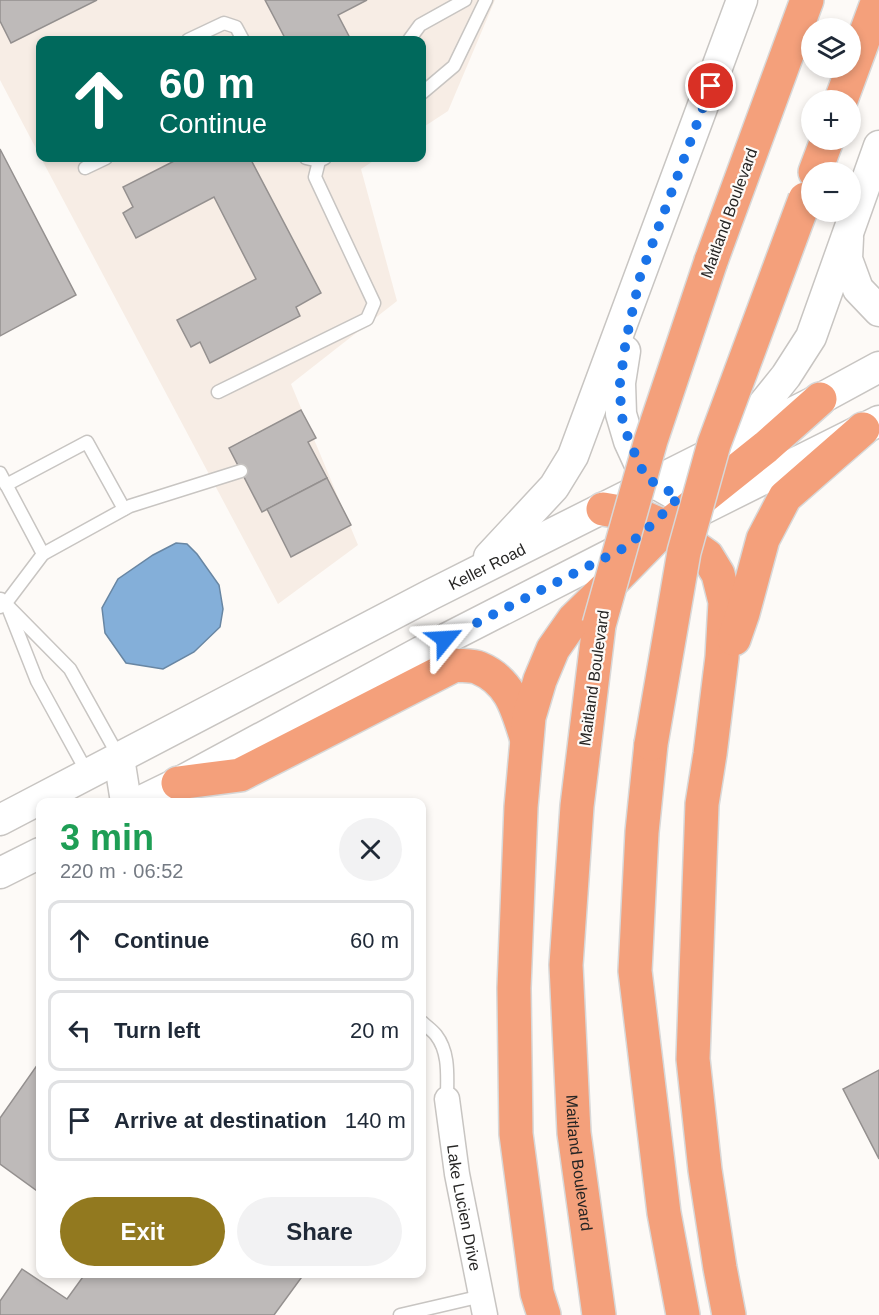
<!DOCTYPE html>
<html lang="en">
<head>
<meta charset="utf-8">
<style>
	:root { --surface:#fff; --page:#f2f2f3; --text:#1f2937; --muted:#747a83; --line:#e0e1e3; --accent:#92791f }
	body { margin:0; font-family:Arial,sans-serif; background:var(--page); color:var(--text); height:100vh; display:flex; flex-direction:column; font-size:22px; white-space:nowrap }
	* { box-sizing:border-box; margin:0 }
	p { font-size:20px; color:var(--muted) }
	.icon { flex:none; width:33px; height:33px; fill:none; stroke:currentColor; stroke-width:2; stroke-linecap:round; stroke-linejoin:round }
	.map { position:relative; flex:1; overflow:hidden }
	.drawer { position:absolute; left:36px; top:798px; width:390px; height:480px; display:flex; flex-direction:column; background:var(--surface); border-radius:12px; box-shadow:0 3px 9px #0003 }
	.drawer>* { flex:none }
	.hud { position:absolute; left:36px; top:36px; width:390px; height:126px; border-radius:12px; box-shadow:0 3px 9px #0003; background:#00695c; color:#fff; overflow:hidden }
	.buttons { position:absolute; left:801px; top:18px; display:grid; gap:12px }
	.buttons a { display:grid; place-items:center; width:60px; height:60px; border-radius:50%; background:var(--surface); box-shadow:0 3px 9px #0003; font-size:30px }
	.pin { position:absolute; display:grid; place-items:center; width:51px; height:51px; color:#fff; margin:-26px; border:3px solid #fff; border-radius:50%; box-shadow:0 2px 6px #0007 }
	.me { position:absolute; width:66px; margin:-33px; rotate:63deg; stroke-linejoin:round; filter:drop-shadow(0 0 4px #0008) }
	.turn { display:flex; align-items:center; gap:21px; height:126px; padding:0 24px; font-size:27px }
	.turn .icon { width:78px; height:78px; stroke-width:2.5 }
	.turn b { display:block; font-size:42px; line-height:51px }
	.round { display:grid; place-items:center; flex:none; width:63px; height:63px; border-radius:32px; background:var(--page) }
	.summary { display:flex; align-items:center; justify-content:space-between; height:102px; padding:0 24px }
	h1 { font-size:36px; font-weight:700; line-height:45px; color:#1e9e55 }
	.cta { display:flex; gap:12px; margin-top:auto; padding:12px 24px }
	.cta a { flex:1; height:69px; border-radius:36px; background:var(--accent); color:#fff; font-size:24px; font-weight:700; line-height:69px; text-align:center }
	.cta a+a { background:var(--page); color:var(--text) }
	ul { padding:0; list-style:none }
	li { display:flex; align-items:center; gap:18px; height:81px; margin:0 12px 9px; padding:0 12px; border:3px solid var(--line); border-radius:12px }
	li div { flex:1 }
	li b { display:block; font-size:22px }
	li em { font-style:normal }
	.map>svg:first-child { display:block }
	.built { fill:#f7ede5 }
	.water { fill:#84afd9; stroke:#6886a3; stroke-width:1.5 }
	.building { fill:#bebab9; stroke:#94908f; stroke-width:1.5 }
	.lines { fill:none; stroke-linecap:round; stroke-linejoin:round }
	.service-casing { stroke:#c8c5c2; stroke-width:15 }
	.minor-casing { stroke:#c8c5c2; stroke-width:27 }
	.tertiary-casing { stroke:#c8c5c2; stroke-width:33 }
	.motorway-casing { stroke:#d8d8d8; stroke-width:36 }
	.service { stroke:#fff; stroke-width:12 }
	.minor { stroke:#fff; stroke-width:24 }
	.tertiary { stroke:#fff; stroke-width:30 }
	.motorway { stroke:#f4a07b; stroke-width:33 }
	.motorway-bridge-casing { stroke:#d8d8d8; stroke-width:36; stroke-linecap:butt }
	.motorway-bridge { stroke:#f4a07b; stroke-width:33 }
	.route { stroke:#1a73e8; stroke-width:10; stroke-dasharray:0 18 }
	.labels { text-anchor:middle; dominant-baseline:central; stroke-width:4.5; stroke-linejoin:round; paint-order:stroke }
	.street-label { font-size:16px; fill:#262524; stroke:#fdfaf7 }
</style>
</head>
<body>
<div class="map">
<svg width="879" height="1315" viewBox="0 0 879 1315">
	<rect width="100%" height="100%" fill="#fdfaf7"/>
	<g class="built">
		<polygon points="0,0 495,0 448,111 422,128 422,40 40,40 40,156 0,80"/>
		<polygon points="41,158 378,158 361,169 397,301 291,384 358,545 278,604"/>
	</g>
	<polygon class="water" points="176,543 187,544 197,554 219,585 223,609 220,627 194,652 163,669 126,663 105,633 102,608 118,579 153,555"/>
	<g class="building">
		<polygon points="0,0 97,0 11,43 0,21"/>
		<polygon points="265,0 367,0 338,15 351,40 286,40"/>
		<polygon points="0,149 76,295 0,336"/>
		<polygon points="180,158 250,158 321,293 296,307 300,316 210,363 200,342 191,347 177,320 256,279 214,197 136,238 123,213 133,207 123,187"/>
		<polygon points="301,410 316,438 308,442 327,478 262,512 229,448"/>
		<polygon points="327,478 351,525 291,557 267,509"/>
		<polygon points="40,1061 40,1193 0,1164 0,1118"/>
		<polygon points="879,1070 879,1159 843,1089"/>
		<polygon points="22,1269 67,1299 85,1274 304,1274 274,1315 0,1315 0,1301"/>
	</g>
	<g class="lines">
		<defs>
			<g id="service">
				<polyline points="188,40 224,23 236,27 243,40"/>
				<polyline points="409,40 420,25 465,0"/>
				<polyline points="422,93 454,66 486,0"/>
				<polyline points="306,158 319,161"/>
				<polyline points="85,168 106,158"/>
				<polyline points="218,392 367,319 374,303 315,177 319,161 325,158"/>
				<polyline points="0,473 43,554"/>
				<polyline points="6,485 87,442 124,509"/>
				<polyline points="1,599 70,669 119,757"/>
				<polyline points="0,607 6,603 43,554 130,506 241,471"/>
				<polyline points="9,610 37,681 88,774"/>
				<path d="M422,1022c4,4 10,8 14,13 14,18 11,42 11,64"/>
				<polyline points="400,1315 482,1296"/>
			</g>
			<g id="minor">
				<path id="s1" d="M447,1099l10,75 28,141"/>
			</g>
			<g id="tertiary">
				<polyline points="848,238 847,259 858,289 879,311"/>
				<polyline points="625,351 620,383 621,414 629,441 646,478 683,499 699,501 718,497"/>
				<polyline points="735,435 757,412 786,376 811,337 879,146"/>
				<polyline points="699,511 879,421"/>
				<polyline points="489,557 554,487 573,456 742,0"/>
				<polyline points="119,758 126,802"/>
				<polyline points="139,802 178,783 426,649 637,541"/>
				<path id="s2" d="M0,820l430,-225 390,-196 59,-32"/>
				<polyline points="0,873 40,853"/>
			</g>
			<g id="motorway">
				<polyline points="841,100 878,0"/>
				<polyline points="815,172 827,140"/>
				<polyline points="711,261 807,0"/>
				<polyline points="603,509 638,515 666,527 707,556 718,574 725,602 722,657 710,754 702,804 693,1059 705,1170 720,1268 729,1315"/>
				<path id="s3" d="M599,625l-22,181 -11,159 8,168 25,182"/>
				<polyline points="734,639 743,613 763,539 785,497 863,429"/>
				<polyline points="651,744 642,832 635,971 664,1213 683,1315"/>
				<path d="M178,783l62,-8 215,-110c7,1 17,0 24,3 31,13 38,40 47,69"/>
				<polyline points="544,1315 537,1293 516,1134 514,988 521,807 529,717 540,680 553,649 574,619 618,576 666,527 766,447 820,399"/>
			</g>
		</defs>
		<use href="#service" class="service-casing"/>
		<use href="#minor" class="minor-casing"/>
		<use href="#tertiary" class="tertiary-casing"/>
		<use href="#motorway" class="motorway-casing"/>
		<use href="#service" class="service"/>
		<use href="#minor" class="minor"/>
		<use href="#tertiary" class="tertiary"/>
		<use href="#motorway" class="motorway"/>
		<defs>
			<g id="motorway-bridge">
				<polyline points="599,625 651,440 711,261"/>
				<polyline points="651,744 684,552 714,444 805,199"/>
			</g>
		</defs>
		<use href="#motorway-bridge" class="motorway-bridge-casing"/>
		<use href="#motorway-bridge" class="motorway-bridge"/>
	</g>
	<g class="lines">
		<polyline class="route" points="445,639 626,547 655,522 679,497 646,478 629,441 621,414 620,383 626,340 640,277 711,86"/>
	</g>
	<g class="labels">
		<g class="street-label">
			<text transform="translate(729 213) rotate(-70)">Maitland Boulevard</text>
			<text stroke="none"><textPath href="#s2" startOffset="549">Keller Road</textPath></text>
			<text transform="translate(594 678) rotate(-82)">Maitland Boulevard</text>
			<text stroke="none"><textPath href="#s3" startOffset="540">Maitland Boulevard</textPath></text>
			<text stroke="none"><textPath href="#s1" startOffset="110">Lake Lucien Drive</textPath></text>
		</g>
	</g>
</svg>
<div class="buttons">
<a><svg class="icon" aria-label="layers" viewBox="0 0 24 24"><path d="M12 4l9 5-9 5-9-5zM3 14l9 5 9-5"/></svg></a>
<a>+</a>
<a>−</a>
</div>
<div class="pin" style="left:711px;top:86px;background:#d93025"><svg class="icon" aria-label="arrive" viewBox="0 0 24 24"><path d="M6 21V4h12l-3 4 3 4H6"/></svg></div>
<svg class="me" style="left:445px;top:639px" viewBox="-20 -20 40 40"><path d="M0-17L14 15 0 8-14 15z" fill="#1a73e8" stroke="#fff" stroke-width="4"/></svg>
<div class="hud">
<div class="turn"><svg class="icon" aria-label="ahead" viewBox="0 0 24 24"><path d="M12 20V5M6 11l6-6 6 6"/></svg><div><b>60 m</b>Continue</div></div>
</div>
<section class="drawer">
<div class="summary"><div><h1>3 min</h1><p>220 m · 06:52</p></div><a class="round"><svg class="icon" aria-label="close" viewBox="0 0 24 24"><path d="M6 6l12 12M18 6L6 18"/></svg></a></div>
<ul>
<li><svg class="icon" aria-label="ahead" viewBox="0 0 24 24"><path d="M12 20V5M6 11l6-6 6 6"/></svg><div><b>Continue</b></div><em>60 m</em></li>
<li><svg class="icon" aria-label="left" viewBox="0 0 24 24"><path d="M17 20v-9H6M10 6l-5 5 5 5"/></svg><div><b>Turn left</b></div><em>20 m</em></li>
<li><svg class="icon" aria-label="arrive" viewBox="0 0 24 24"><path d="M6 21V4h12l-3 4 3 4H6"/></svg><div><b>Arrive at destination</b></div><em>140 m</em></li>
</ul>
<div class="cta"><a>Exit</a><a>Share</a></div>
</section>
</div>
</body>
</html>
